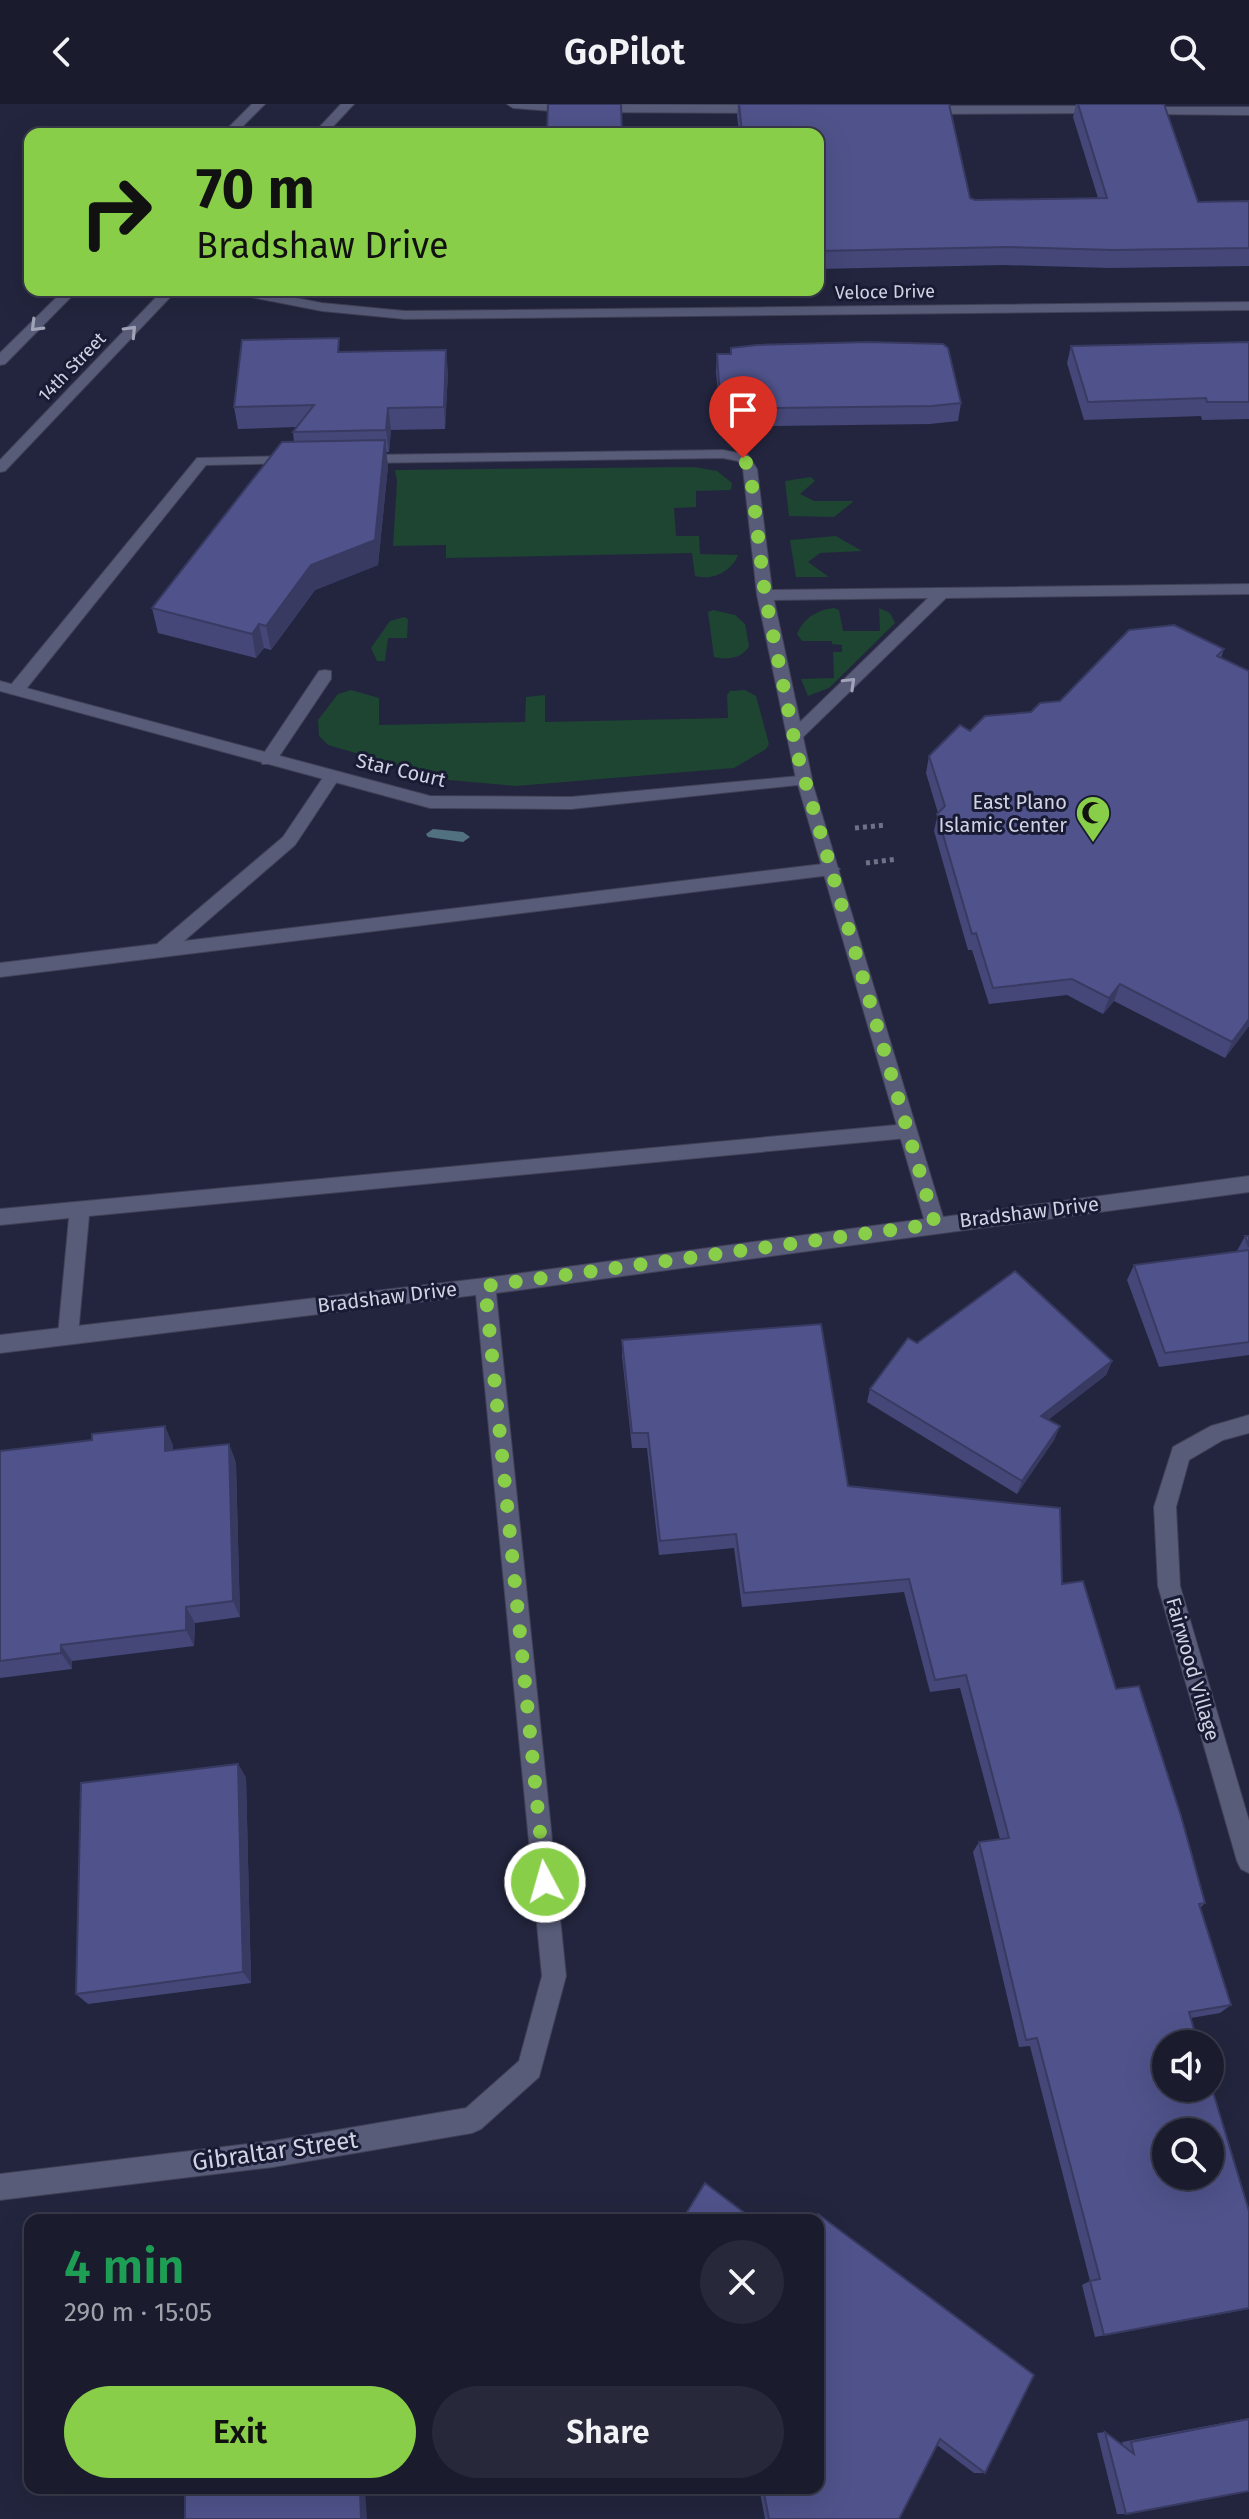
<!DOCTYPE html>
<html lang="en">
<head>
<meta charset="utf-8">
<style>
	:root { --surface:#1a1c2e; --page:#27293a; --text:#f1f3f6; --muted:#9fa1aa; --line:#383a4a; --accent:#89ce48 }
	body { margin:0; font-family:"Fira Sans",sans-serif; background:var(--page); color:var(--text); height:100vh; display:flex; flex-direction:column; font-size:30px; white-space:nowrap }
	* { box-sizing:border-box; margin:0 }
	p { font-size:26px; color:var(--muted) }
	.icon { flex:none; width:44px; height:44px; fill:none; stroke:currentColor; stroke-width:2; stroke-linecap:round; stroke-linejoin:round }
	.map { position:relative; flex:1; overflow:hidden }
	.drawer { position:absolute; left:24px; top:2110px; width:800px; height:280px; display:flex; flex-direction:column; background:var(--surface); border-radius:16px; box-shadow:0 8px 32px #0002,0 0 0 2px var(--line) }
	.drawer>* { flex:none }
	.top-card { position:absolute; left:24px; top:24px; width:800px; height:168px; border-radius:16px; box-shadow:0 8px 32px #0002,0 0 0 2px var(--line); background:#89ce48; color:#111; overflow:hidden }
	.buttons { position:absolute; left:1152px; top:1926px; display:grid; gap:16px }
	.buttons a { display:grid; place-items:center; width:72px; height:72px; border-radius:50%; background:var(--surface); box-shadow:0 8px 32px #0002,0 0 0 2px var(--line); font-size:40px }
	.pin { position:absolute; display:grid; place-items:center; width:68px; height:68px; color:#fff; margin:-82px -34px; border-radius:50% 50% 50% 0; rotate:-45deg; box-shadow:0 0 8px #0007 }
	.pin .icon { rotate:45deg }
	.me { position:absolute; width:88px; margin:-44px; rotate:354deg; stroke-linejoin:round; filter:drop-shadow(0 0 6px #0008) }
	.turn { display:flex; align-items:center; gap:28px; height:168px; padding:0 40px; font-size:36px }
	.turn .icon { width:104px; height:104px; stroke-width:2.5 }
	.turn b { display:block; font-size:56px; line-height:68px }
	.round { display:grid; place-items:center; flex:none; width:84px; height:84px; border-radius:42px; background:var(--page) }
	.head { display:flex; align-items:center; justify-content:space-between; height:136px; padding:0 40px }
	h1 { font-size:48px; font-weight:600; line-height:60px; color:#1e9e55 }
	.button { display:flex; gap:16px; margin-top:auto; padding:16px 40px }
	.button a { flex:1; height:92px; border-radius:48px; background:var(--accent); color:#111; font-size:32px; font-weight:600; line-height:92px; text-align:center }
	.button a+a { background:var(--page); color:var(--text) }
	header { display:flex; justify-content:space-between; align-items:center; height:104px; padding:0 40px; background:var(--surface); font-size:36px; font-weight:600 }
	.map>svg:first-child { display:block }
	.green { fill:#1d4532 }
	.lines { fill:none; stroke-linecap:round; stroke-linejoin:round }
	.stream { fill:#517180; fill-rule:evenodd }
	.service-casing { stroke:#404056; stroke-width:2 }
	.minor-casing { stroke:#404056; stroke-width:2 }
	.secondary-casing { stroke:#404056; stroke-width:2 }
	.path { stroke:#6f7187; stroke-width:5; stroke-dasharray:4 4; stroke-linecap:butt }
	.service { fill:#585c79; fill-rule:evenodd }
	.minor { fill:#585c79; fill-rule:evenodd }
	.secondary { fill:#585c79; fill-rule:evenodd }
	.wall { fill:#454778 }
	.shaded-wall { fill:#383a61 }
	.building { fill:#50538b; stroke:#383a61; stroke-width:2; fill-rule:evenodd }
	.oneway { stroke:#a1a3b9 }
	.route { stroke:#89ce48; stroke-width:14; stroke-dasharray:0 25.2 }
	.labels { text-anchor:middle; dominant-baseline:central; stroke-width:6; stroke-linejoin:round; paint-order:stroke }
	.far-street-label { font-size:18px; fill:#d1d3e4; stroke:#191b34 }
	.street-label { font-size:20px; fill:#d1d3e4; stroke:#191b34 }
	.poi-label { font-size:20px; fill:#d1d3e4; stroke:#191b34; text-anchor:end }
	.near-street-label { font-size:24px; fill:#d1d3e4; stroke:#191b34 }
</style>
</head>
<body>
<header><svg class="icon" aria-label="back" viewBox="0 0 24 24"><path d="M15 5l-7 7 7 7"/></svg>GoPilot<svg class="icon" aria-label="search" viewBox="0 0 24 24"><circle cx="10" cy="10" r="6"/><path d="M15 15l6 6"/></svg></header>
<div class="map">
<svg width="1249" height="2415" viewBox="0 0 1249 2415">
	<rect width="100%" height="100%" fill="#23253e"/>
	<g class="green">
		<path d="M694,363l23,4 15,12 -1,7 -35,1v16l-22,1 2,28h23l1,18 38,1c-6,16 -25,26 -43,21l-3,-23 -246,5v-13l-53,1 4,-65 -2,-11z"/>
		<polygon points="811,373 815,377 800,390 814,397 854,397 834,413 789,412 785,377"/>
		<polygon points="836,432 862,447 820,449 808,458 829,473 796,473 790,436"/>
		<path d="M834,504l5,2 4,21h37l-1,-23 11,5 5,10 -66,65 -21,8 -7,-17 33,-1 -1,-26h9v-7l-10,-1v-3h-30l-5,-7c7,-16 19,-24 37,-26z"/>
		<path d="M713,506l22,5 10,9 4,22c-7,13 -22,14 -35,11l-6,-45z"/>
		<polygon points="404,513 408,515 407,534 388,534 385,557 377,557 371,544 390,517"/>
		<polygon points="351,586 379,594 379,621 525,618 526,593 545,591 545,618 728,614 727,591 730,587 745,586 756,592 769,640 766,645 734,664 516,682 449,676 328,641 319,632 318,616 338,590"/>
	</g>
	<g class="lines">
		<polygon class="stream" points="433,725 463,728 470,733 463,738 428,733 426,730"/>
		<defs>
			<g id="service">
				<path d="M723,346l25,5 9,14 15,121 477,-6v10l-303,4 -143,139 9,42 -8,6 -8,-6 -39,-184 -14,-126 -5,-8 -15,-3 -360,5 -7,-4 7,-4zM928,494l-128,124 -26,-122z"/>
				<polygon points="295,352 302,356 300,359 206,361 22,590 10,590 10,582 197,354"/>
				<polygon points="325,566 331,567 331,575 274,660 262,660 262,652 319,567"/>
				<polygon points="332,667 340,673 295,741 184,837 831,759 840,765 831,771 0,873 0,859 157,840 283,733 326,669"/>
				<polygon points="907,1020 914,1022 916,1027 914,1032 907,1034 89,1112 78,1231 75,1237 68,1240 61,1237 58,1231 69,1114 0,1121 0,1105"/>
			</g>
			<g id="minor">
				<polygon points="507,0 765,1 771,5 765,9 564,8 513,4"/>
				<polygon points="1101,2 1105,3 1105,9 925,10 919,6 925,2"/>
				<polygon points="1137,3 1249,3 1249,11 1141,10 1137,9"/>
				<polygon points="228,186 255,186 322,199 405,207 1249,198 1249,206 405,215 322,207 235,190"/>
				<polygon points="0,577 430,692 571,693 810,671 943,1113 1249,1072 1249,1088 496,1189 566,1872 539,1973 481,2025 472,2029 273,2063 0,2096 0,2070 273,2037 466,2004 519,1957 542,1872 476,1191 0,1249 0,1231 485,1174 924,1115 798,681 571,705 430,704 0,587"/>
				<polygon points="1249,1311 1249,1329 1223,1336 1189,1356 1176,1403 1180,1482 1249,1717 1249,1769 1241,1765 1237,1757 1158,1482 1154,1403 1173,1343 1211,1322"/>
			</g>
			<g id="secondary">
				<polygon points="252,0 265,0 235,30 222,30"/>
				<polygon points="341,0 354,0 326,30 313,30"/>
				<polygon points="64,186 78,186 5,260 0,261 0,249"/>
				<polygon points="163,186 177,186 5,367 0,368 0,356"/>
			</g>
		</defs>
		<use href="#service" class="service-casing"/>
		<use href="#minor" class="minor-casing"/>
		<use href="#secondary" class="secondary-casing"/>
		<g class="path">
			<polyline points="855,724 886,721"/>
			<polyline points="866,759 897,755"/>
		</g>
		<use href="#service" class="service"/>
		<use href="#minor" class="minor"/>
		<use href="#secondary" class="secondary"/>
	</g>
	<g class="wall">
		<polygon points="738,0 949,0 970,94 975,96 1098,94 1073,13 1076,0 1164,0 1198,98 1249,97 1249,162 1109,164 1004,161 818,165 818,30 547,30 622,28 637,30 739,28 737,12"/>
		<polygon points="1249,238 1249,315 1202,316 1201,312 1084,316 1067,259 1071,242"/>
		<polygon points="341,248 448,268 445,325 391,326 389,348 386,348 388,362 378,461 315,486 271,546 264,544 256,554 158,529 152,504 294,338 293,328 296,323 238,325 234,303"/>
		<polygon points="717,250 961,299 958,317 930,320 773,322 762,315 744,315 744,310 720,310 716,268"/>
		<polygon points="1224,545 1221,554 1249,567 1249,922 1225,954 1114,897 1103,910 1067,891 989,900 972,846 968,846 934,727 938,709 926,669 929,652 970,627 1031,608 1060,597"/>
		<polygon points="1245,1132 1249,1132 1249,1251 1159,1263 1127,1176 1134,1161 1237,1147"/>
		<polygon points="622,1236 848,1382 1062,1480 1116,1585 1205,1799 1200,1804 1231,1901 1220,1909 1191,1914 1249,2107 1249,2205 1095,2233 1082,2181 1090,2177 1030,1942 1019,1943 973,1748 979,1738 1000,1735 960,1584 930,1588 904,1488 742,1503 734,1444 659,1451 647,1344 632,1344 622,1252"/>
		<polygon points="917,1239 1112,1257 1106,1271 1048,1316 1060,1322 1054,1336 1017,1390 867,1298 870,1285"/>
		<polygon points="229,1340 236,1359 240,1513 195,1519 194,1542 72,1557 72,1565 0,1574 0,1347 173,1341 173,1346"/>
		<polygon points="238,1660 246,1674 251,1879 88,1900 76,1890"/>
		<polygon points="818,2110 985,2369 974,2369 937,2341 899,2415 765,2415 759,2384 818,2384 818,2116 814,2116"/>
		<polygon points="1249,2314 1249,2387 1126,2410 1117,2410 1097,2329 1105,2328 1123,2342 1122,2338"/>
	</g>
	<g class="shaded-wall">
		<polygon points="446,246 448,268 445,325 444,303"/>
		<polygon points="388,304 391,326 389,348 386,326"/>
		<polygon points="385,336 388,362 378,461 315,486 271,546 266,522 311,461"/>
		<polygon points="259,520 264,544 256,554 252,530"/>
		<polygon points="1120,880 1114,897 1103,910 1109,894"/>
		<polygon points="1249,915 1249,922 1225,954 1232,938"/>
		<polygon points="1112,1257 1106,1271 1036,1325 1041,1312"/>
		<polygon points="165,1322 173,1341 173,1366 165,1347"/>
		<polygon points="1060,1322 1054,1336 1017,1390 1022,1377"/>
		<polygon points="229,1340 236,1359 240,1513 233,1497"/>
		<polygon points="186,1503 195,1519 194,1542 186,1526"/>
		<polygon points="61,1541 72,1557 72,1565 61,1549"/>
		<polygon points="238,1660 246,1674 251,1879 243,1868"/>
		<polygon points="360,2384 365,2384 367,2415 361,2415"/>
	</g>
	<g class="building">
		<polygon points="548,0 621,0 622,28 637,30 742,28 739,0 949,0 970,94 975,96 1107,94 1078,0 1164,0 1198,98 1249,97 1249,144 1113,146 1007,143 818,147 818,30 547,30"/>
		<polygon points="339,234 338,248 446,246 444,303 388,304 386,326 293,328 314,301 234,303 242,236"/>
		<polygon points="869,238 943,240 948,244 961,299 932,302 774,304 763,297 746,298 745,292 720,293 717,250 731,250 731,244 757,241"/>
		<polygon points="1249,238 1249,298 1207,298 1206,294 1088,298 1071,242"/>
		<polygon points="385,336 375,436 311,461 266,522 259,520 252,530 152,504 282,338"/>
		<polygon points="1174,521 1224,545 1217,552 1249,567 1249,915 1232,938 1120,880 1109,894 1072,875 993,884 976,829 972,830 937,710 945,702 929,652 960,621 970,627 985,612 1031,608 1040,599 1060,597 1129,526"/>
		<polygon points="1245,1132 1249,1132 1249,1143"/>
		<polygon points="1249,1146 1249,1238 1165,1249 1134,1161"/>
		<polygon points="1015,1167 1112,1257 1041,1312 1060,1322 1022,1377 870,1285 908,1234 917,1239"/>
		<path d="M821,1220l27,162 212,22 2,76 21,-3 33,108 23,-3 42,130 24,87 -6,1 32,101 -42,7 9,32h-32v44h44v-6l39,129v97l-145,27 -14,-54 10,-2 -63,-241 -11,2 -47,-198 30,-4 -43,-163 -31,5 -26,-101 -165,14 -8,-59 -76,7 -12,-108h-16l-10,-93zM1166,2028h44v44h-44z"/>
		<polygon points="165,1322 165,1347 229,1340 233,1497 186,1503 186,1526 61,1541 61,1549 0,1557 0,1347 92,1336 92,1330"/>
		<polygon points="238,1660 243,1868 76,1890 81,1679"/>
		<polygon points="705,2079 754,2116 682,2116"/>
		<polygon points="818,2110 1034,2271 985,2369 940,2335 899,2415 769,2415 763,2384 818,2384 818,2116 815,2116"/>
		<polygon points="1249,2315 1249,2387 1126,2410 1105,2328 1134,2350 1131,2338"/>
		<polygon points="185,2384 360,2384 361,2415 185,2415"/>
		<polygon points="694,2384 750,2384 702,2391"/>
	</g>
	<defs><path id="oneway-chevron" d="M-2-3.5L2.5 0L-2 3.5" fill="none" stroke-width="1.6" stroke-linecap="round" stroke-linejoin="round" transform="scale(2)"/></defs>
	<g class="oneway">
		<use href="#oneway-chevron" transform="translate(36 222) rotate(135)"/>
		<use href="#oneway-chevron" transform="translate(131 227) rotate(-46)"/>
		<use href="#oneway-chevron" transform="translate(850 579) rotate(-44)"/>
	</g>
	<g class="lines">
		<polyline class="route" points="545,1778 485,1182 935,1120 797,649 765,491 750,365 743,354"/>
	</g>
	<defs>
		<symbol id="mosque-pin" viewBox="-11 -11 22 30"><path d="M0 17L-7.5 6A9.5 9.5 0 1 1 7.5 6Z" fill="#89ce48" stroke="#191b34"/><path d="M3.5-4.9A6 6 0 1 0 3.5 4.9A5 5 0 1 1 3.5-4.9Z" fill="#111"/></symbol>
	</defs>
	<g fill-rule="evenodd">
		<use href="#mosque-pin" x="1073" y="689" width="40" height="54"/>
	</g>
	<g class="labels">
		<g class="far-street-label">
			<text transform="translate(885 188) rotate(-1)">Veloce Drive</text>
			<text transform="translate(72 263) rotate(-46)">14th Street</text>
		</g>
		<g class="street-label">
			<text transform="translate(401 666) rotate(13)">Star Court</text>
			<text transform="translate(1029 1108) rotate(-7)">Bradshaw Drive</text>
			<text transform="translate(387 1193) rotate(-7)">Bradshaw Drive</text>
			<text transform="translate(1193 1565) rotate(74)">Fairwood Village</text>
		</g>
		<g class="poi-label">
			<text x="1067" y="698">East Plano<tspan x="1067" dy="23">Islamic Center</tspan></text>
		</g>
		<g class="near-street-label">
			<text transform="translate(275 2047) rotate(-8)">Gibraltar Street</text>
		</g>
	</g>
</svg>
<div class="buttons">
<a><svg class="icon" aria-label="sound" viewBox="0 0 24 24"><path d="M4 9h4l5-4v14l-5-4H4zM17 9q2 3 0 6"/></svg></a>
<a><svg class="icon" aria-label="search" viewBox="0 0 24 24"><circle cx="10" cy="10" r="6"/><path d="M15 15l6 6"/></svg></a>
</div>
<div class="pin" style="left:743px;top:354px;background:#d93025"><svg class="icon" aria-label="arrive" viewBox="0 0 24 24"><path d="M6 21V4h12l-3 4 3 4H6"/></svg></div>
<svg class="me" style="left:545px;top:1778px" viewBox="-20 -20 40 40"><circle r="17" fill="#89ce48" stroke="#fff" stroke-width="3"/><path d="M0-11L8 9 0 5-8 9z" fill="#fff"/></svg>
<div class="top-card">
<div class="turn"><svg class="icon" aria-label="right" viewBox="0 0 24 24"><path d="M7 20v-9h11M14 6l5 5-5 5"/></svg><div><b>70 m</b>Bradshaw Drive</div></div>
</div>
<section class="drawer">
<div class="head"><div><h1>4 min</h1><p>290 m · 15:05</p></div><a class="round"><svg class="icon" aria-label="close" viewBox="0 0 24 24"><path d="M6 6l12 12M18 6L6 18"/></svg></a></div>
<div class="button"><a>Exit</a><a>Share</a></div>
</section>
</div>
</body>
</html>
